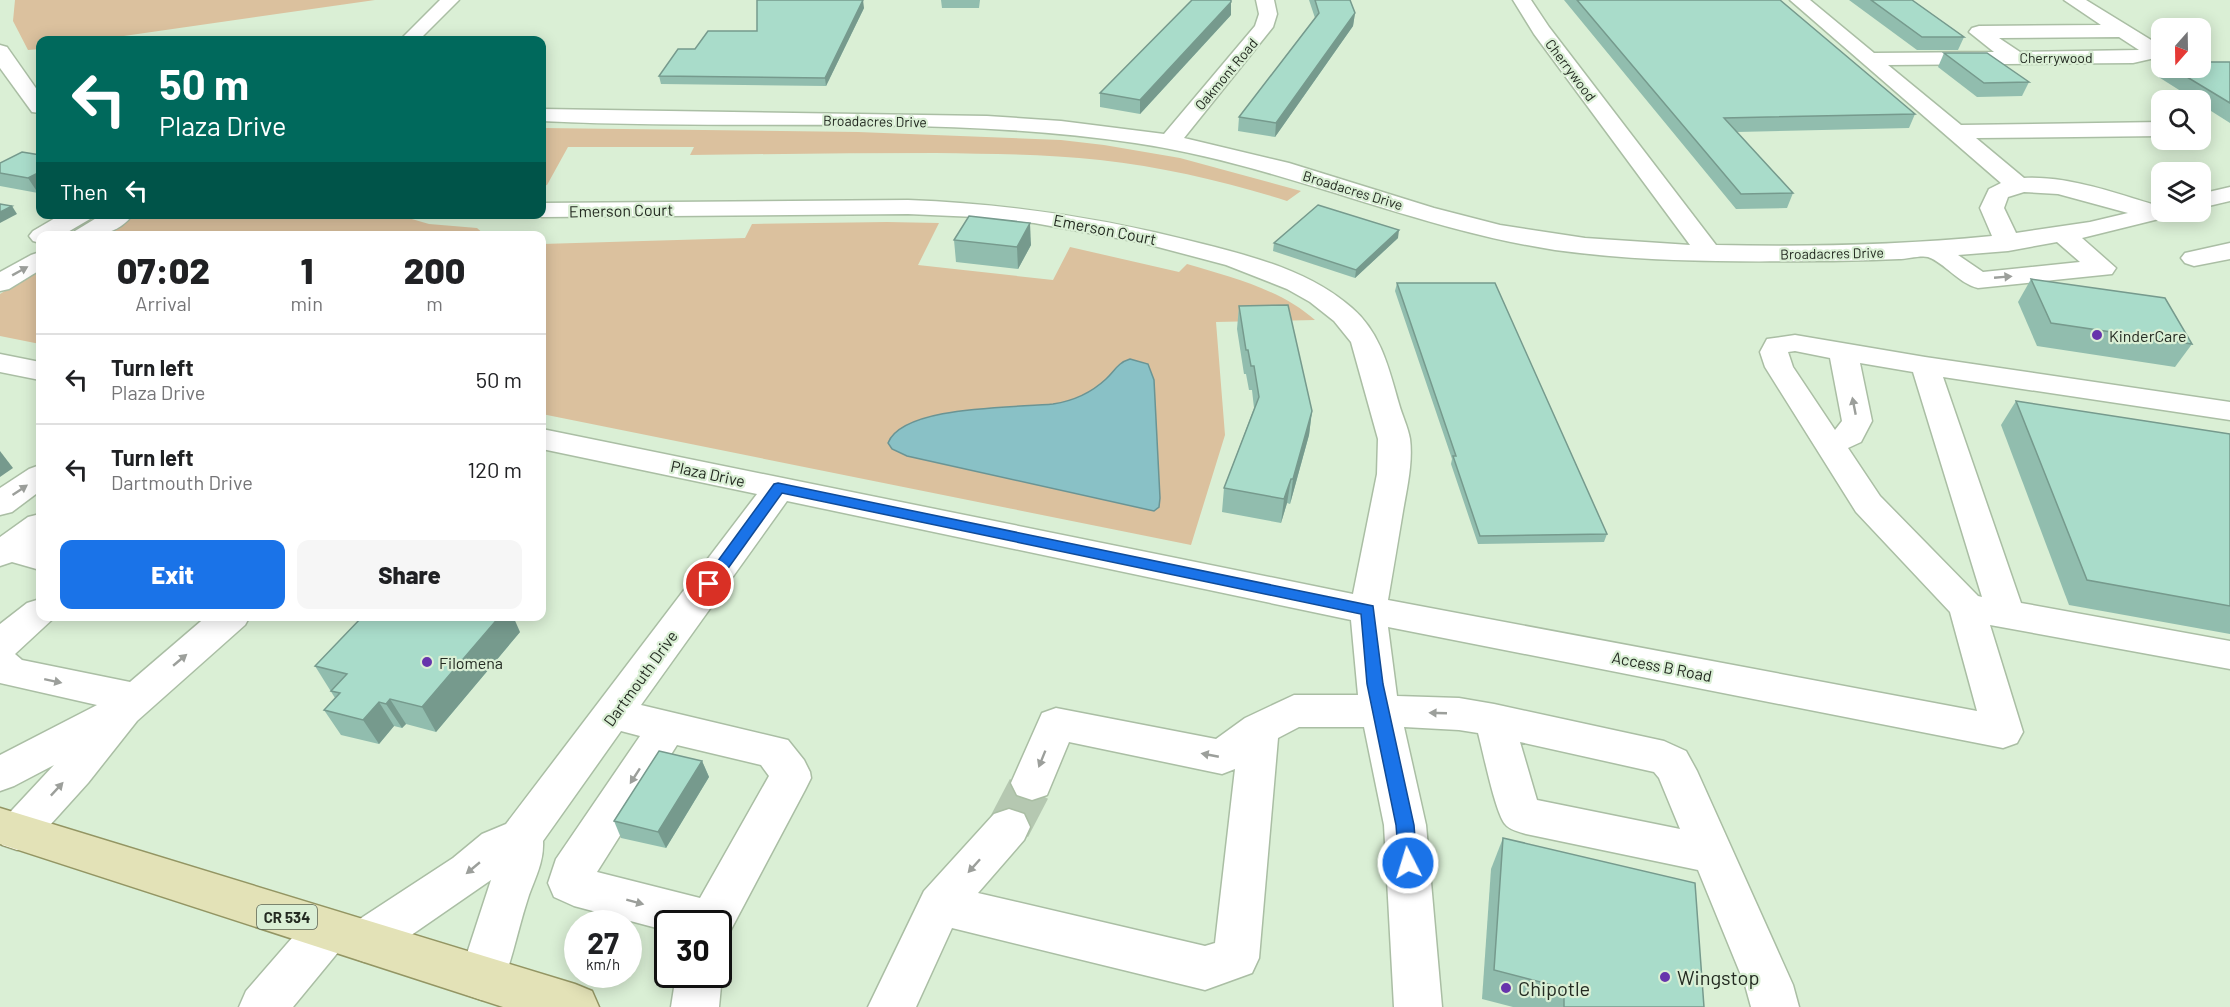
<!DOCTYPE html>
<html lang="en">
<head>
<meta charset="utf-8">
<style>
	:root { --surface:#fff; --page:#f6f6f6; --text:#202124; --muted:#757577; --line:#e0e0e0; --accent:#1a73e8 }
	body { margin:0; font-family:Barlow,sans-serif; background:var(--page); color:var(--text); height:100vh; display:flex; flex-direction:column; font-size:22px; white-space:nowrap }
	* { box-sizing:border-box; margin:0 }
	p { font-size:20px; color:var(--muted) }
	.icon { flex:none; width:33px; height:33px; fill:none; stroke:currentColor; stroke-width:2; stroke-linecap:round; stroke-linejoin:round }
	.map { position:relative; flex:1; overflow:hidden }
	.panel { position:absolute; left:36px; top:231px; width:510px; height:390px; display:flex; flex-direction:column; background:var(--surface); border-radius:12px; box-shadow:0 3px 15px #0003 }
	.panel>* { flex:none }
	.banner { position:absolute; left:36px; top:36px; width:510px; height:183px; border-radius:12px; box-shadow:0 3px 15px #0003; background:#00695c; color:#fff; overflow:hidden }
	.needle { width:39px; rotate:200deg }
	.buttons { position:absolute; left:2151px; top:18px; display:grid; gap:12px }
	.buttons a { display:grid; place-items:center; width:60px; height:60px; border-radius:12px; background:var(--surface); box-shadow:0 3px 15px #0003; font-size:30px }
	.speed { position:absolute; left:564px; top:910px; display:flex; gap:12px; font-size:30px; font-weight:700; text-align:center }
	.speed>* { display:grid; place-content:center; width:78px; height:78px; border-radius:50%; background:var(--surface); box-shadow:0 3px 15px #0003; line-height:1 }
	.speed small { font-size:15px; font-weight:400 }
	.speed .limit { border:3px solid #111; border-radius:9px; background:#fff; color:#111 }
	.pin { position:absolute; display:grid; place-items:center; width:51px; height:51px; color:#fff; margin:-26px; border:3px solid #fff; border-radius:50%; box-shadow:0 2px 6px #0007 }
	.me { position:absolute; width:66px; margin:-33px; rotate:355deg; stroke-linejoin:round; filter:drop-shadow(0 0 4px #0008) }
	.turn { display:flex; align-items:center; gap:21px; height:126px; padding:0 24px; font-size:27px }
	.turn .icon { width:78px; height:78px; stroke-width:2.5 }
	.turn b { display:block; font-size:42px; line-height:51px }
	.then { display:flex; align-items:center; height:57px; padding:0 24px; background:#0003; gap:12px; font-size:22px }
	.eta { display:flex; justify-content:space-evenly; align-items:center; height:102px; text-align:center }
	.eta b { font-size:36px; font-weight:800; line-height:42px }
	.action { display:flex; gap:12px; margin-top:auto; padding:12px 24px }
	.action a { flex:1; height:69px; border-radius:12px; background:var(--accent); color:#fff; font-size:24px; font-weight:800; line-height:69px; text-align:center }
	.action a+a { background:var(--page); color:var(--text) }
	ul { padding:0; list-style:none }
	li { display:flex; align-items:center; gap:18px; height:90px; padding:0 24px; border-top:2px solid var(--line) }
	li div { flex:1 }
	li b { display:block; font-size:22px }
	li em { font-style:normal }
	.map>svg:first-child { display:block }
	.green { fill:#dbc19e }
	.water { fill:#89c1c6; stroke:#6a9494; stroke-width:1.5 }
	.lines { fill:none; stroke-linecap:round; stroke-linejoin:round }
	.minor-tunnel { stroke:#b5c8b1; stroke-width:43; stroke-dasharray:43 21; stroke-linecap:butt }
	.minor-casing { stroke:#aabea4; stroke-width:3 }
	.major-casing { stroke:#939563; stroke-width:3 }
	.minor { fill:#fff; fill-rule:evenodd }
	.major { fill:#e3e2b7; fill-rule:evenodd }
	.wall { fill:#91bdae }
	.shaded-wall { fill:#769a8d }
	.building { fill:#a9dcca; stroke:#769a8d; stroke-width:1.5 }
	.oneway { fill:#9c9f9b }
	.route { fill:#1a73e8; stroke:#114b97; stroke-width:1.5 }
	.poi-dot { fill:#6734ac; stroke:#daefd5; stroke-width:2 }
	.labels { text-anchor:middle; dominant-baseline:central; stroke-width:4.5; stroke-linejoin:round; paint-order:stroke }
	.far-street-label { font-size:14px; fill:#232a21; stroke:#daefd5 }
	.shield { fill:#daefd5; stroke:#5a6557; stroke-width:1.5 }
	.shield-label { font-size:15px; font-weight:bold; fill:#232a21 }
	.street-label { font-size:16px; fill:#232a21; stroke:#daefd5 }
	.poi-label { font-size:16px; fill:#232a21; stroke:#daefd5; text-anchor:start }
	.near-poi-label { font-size:20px; fill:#232a21; stroke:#daefd5; text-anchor:start }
</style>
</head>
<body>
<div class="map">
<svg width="2230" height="1007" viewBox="0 0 2230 1007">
	<rect width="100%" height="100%" fill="#daefd5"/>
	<g class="green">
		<polygon points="15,0 375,0 96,40 40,40 40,49 28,50 13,21"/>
		<path d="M542,128l316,4 203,8 43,5 76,13 121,33 -14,10c-60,-19 -123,-34 -187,-41 -54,-6 -109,-6 -164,-7 -82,0 -164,1 -246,2l4,-8h-126l-21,38 -5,1z"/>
		<polygon points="138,214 398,215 429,224 477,228 485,235 101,236"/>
		<path d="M887,222l52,1 -21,42 135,15 17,-33 109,25 8,-8c44,13 93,25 128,56l-99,2 9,113 -34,110 -649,-131v-170l203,-6 7,-14z"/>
		<polygon points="40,269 40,344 0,336 0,294"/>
	</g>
	<path class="water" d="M1130,359l18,5 6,16 6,118 -1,9 -5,4 -247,-55 -15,-7 -4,-6c15,-38 127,-35 165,-39 20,-3 38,-11 53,-25 9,-8 11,-16 24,-20z"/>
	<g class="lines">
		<polyline class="minor-tunnel" points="1009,827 1032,783"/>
		<defs>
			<g id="minor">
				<polygon points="440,0 459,0 419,40 400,40"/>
				<path d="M1256,0h18l3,14 -4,13 -89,111 105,25 145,45 66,17 85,13 105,7 -156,-211 -21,-34h18l18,27 167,218c93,2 184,0 276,-9l-12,-28 9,-19 12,-6 -211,-183h20l64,53 120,-1 -25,-20 3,-4 7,-2 122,-1 -37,-25h22l70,43 3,4 -4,11 -22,5 -245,2 73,60 201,-3v14l-186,2 48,40c44,-2 88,14 131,27l7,-1v8h12l-3,4 -89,22 34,30 -4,6 -134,14c-20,-5 -33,-25 -50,-31 -7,-2 -21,2 -29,2 -27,1 -54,2 -81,2 -87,1 -176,1 -263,-11 -144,-22 -276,-86 -420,-107 -196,-29 -396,-12 -593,-22v-12l445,7 74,5 103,13 91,-108 4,-12zM2119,37l20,13 -119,2 -21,-14zM2024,192l34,2 70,19 -38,9 -74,11 -12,-25 4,-11zM2057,242l23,20 -97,10 -25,-17 50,-4z"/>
				<polygon points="0,45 7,47 40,94 40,113 32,112 0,68"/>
				<polygon points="2230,187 2230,201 2200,208 2200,194"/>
				<path d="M908,200c103,4 196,18 295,44 52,13 108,28 149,64 29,25 37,61 47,96 3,11 9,23 11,35 3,23 -3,49 -7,72 -5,30 -10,60 -15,89l589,111 -27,-99 -94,-100 -91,-145 -5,-15 7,-13 28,-4 130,22 305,45v18l-287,-43 78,226 209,38v28l-240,-44 33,107 -6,11 -14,5 -615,-121 9,69 62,2 35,6 170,37 22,10 11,20 96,214 6,22h-48l-6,-22 -47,-115 -172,-36c-6,-2 -17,-4 -21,-10 -10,-12 -22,-73 -27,-91l-19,-3 -55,-3 22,98 16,182h-48l-10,-182 -20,-98h-65l-21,11 -19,220 -7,15 -47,17 -253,-62 -36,79h-48l56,-116 70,-77 15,-5 15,5 6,13 -6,13 -46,53 227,53 10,-3 20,-174 -13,5 -153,-32 -22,53 -15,5 -15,-5 -6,-12 31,-70 14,-5 160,31 29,-21 49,-23h64l-7,-75 -564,-119 -146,204 147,35 16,20 6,12 1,6 -6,12 -79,149 -8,3v-18h-50v7l-94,-25 -20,-9 -6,-14 8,-24 84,-123 -19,-5 -78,110c1,20 -7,35 -14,54 -11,33 -17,67 -30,99l-17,6 -17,-6 -6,-16 32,-98 -110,76 -16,6 -16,-6 -5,-11 -51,62h-54l7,-16 66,-76 16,-6 16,6 5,11 104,-68 29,-24 24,-10 251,-330 -215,-45v-20l811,165 24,-120 1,-35 -27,-97 -17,-21 -24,-19 -23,-13 -61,-24 -87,-23 -105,-19 -58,-6 -68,-3 -366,3 -9,-3h9v-11zM1795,351l35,7 12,63 -7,9 -42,-63 -5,-15zM1860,363l53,9 69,225 -4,-1 -98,-100 -32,-48 13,-6 11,-21zM1520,742l134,30 5,6 21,51 -143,-29zM677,745l84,20 8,11 -69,122 -103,-26z"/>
				<polygon points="62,214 93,214 90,219 61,236 40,236 40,243 33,241 29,236 33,231"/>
				<path d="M103,214h30c-14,21 -39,22 -61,22l3,-5z"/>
				<polygon points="2230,243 2230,259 2194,266 2185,263 2181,258 2185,253"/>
				<polygon points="40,252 40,270 9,289 0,291 0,272 31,255"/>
				<polygon points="0,354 40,362 40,380 0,372"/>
				<polygon points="40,465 40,491 12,512 0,515 0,488 29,469"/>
				<polygon points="40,514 40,542 36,545 40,546 40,570 12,562 0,566 0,537 28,517"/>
				<polygon points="40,599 40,616 56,616 15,654 22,660 130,682 207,616 250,616 245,625 137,721 88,783 32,845 17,850 2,845 0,823 54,765 14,786 0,791 0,755 97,705 0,683 0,624 27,603"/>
				<polygon points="718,966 722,975 719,1007 671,1007 676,975 718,975"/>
			</g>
			<polygon id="major" points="0,808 575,984 592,991 599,1007 503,1007 0,844"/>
		</defs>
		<use href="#minor" class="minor-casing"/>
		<use href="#major" class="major-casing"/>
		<use href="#minor" class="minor"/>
		<use href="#major" class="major"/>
	</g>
	<g class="wall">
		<polygon points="941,0 980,0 979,8 942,8"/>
		<polygon points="1309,0 1350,0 1355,13 1353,26 1275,137 1238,131 1239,117 1315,18"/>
		<polygon points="1564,0 1780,0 1915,114 1909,128 1737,132 1793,193 1787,208 1736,209"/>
		<polygon points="1849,0 1912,0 1964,37 1958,50 1917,50"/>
		<polygon points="864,8 826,86 661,84 659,76 695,49 757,31"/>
		<polygon points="1231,15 1140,114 1100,107 1100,93"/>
		<polygon points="1944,53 2029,82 2022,96 1977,97 1938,67"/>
		<polygon points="2230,62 2230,123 2200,104 2200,100 2195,100 2157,76 2162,68 2200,68"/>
		<polygon points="40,155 40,192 38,193 0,186 0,163"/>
		<polygon points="1398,238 1355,278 1273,251 1274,243"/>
		<polygon points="954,240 1031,245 1018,269 956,262"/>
		<polygon points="2031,279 2192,344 2175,367 2037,346 2018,302"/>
		<polygon points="1397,283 1607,534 1604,542 1478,544 1451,464 1452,459 1395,291"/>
		<polygon points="1239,306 1312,411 1309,435 1290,504 1287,503 1281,523 1222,512 1224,488 1254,408 1252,390 1249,390 1246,374 1244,374 1237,329"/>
		<polygon points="2016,401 2230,434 2230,634 2069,605 2001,425"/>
		<polygon points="520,632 436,732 406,724 402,728 394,726 379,744 341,735 324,710 335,698 315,666"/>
		<polygon points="702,761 709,777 666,848 621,838 614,821"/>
		<polygon points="1503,838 1704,1007 1513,1007 1482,999 1491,869"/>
	</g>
	<g class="shaded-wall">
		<polygon points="863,0 864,8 826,86 825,78"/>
		<polygon points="1231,2 1231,15 1140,114 1140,100"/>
		<polygon points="1355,13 1353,26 1275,137 1276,123"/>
		<polygon points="40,172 40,192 38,193 28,178"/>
		<polygon points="12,206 17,214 0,223 0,212"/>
		<polygon points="1030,223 1031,245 1018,269 1017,247"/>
		<polygon points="1399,230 1398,238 1355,278 1356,270"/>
		<polygon points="1312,411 1309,435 1290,504 1293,479"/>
		<polygon points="0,451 13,468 0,477"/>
		<polygon points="1291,479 1287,503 1281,523 1284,499"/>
		<polygon points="500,616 513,616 520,632 436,732 422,707"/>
		<polygon points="390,699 406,724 402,728 386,704"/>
		<polygon points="379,702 394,726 379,744 363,720"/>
		<polygon points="702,761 709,777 666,848 658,832"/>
	</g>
	<g class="building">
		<polygon points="757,0 863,0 825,78 659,76 678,49 695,49 708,31 757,31"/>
		<polygon points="1192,0 1231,0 1231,2 1140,100 1100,93"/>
		<polygon points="1315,0 1350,0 1355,13 1276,123 1239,117 1319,13"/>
		<polygon points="1577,0 1780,0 1915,114 1724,118 1793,193 1741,194"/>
		<polygon points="1871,0 1912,0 1964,37 1922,37"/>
		<polygon points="1944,53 1987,53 2029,82 1984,83"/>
		<polygon points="2200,62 2230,62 2230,103 2172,68 2200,68"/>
		<polygon points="22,152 40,155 40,172 28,178 0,173 0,163"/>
		<polygon points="0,204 12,206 0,212"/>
		<polygon points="1318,205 1399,230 1356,270 1274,243"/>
		<polygon points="969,216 1030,223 1017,247 954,240"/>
		<polygon points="2031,279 2165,298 2192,344 2051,323"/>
		<polygon points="1397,283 1495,283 1607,534 1480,536 1453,456 1456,456"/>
		<polygon points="1288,305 1312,411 1293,479 1291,479 1284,499 1224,488 1259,397 1254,366 1251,366 1248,350 1246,350 1239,306"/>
		<polygon points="2016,401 2230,434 2230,606 2087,580"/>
		<polygon points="363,616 500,616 422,707 390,699 386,704 379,702 363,720 324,710 340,693 331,691 347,674 315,666"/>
		<polygon points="659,751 702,761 658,832 614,821"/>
		<polygon points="1503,838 1695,883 1704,1007 1564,1007 1564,988 1494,970"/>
	</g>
	<defs><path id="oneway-solid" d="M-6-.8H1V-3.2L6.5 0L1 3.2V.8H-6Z" transform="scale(1.5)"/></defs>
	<g class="oneway">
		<use href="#oneway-solid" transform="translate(20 271) rotate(-29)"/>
		<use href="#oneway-solid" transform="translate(2003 277) rotate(-5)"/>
		<use href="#oneway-solid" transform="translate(1854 406) rotate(-101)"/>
		<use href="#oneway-solid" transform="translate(20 490) rotate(-34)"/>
		<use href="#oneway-solid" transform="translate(180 660) rotate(-40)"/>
		<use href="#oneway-solid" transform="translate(53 681) rotate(12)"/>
		<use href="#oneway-solid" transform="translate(1438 713) rotate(-178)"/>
		<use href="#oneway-solid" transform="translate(1210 755) rotate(-169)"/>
		<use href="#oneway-solid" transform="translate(1042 759) rotate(112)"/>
		<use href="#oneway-solid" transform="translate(635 776) rotate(123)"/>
		<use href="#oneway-solid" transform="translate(57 789) rotate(-47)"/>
		<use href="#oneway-solid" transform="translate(974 866) rotate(132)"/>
		<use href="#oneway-solid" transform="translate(473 868) rotate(140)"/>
		<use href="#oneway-solid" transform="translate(635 902) rotate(15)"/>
	</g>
	<polygon class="route" points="778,483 1373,606 1383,684 1414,825 1417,863 1415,869 1408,871 1402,869 1399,863 1396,825 1367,684 1361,614 782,493 714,588 704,588 702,584 704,580 774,484"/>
	<g class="poi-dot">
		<circle cx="2097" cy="335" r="6"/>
		<circle cx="427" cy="662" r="6"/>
		<circle cx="1665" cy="977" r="6"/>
		<circle cx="1506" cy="988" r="6"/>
	</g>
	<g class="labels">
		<g class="far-street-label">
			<text x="2056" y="57">Cherrywood</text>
			<text transform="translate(1571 70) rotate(53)">Cherrywood</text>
			<text transform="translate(1226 74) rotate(-50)">Oakmont Road</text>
			<text transform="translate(875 121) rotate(1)">Broadacres Drive</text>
			<text transform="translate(1353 190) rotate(17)">Broadacres Drive</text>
			<text transform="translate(1832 253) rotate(-1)">Broadacres Drive</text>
		</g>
		<rect class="shield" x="257" y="905" width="60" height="24" rx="4.5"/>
		<g class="shield-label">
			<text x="287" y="917">CR 534</text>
		</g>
		<g class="street-label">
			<text transform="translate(621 210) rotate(-1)">Emerson Court</text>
			<text transform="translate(1105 229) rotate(11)">Emerson Court</text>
			<text transform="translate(708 473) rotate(12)">Plaza Drive</text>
			<text transform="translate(1662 666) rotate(11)">Access B Road</text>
			<text transform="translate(640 678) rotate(-54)">Dartmouth Drive</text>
		</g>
		<g class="poi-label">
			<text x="2109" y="335">KinderCare</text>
			<text x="439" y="662">Filomena</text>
		</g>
		<g class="near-poi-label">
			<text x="1677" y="977">Wingstop</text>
			<text x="1518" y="988">Chipotle</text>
		</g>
	</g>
</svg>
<div class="buttons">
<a><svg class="needle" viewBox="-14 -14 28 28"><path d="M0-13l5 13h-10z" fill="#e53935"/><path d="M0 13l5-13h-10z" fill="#757577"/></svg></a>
<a><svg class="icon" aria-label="search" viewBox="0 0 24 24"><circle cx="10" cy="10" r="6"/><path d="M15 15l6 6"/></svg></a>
<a><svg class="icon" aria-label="layers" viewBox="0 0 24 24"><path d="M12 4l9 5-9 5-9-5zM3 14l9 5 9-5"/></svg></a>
</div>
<div class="speed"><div>27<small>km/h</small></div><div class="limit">30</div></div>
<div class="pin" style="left:709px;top:584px;background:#d93025"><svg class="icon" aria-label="arrive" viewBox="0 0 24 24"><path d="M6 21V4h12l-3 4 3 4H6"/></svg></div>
<svg class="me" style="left:1408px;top:863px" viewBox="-20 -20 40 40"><circle r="17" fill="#1a73e8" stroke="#fff" stroke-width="3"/><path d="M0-11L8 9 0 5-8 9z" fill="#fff"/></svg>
<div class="banner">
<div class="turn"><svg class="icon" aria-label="left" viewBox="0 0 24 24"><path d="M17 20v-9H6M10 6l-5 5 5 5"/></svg><div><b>50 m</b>Plaza Drive</div></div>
<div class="then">Then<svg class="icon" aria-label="left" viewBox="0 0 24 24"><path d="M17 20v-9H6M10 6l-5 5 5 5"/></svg></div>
</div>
<section class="panel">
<div class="eta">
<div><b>07:02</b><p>Arrival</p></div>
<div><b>1</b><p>min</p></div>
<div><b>200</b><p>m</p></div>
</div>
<ul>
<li><svg class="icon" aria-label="left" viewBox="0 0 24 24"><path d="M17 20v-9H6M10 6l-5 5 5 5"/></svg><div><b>Turn left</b><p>Plaza Drive</p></div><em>50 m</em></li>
<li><svg class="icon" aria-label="left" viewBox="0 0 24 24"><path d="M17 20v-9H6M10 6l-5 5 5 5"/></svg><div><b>Turn left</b><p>Dartmouth Drive</p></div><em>120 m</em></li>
</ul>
<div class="action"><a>Exit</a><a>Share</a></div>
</section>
</div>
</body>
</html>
